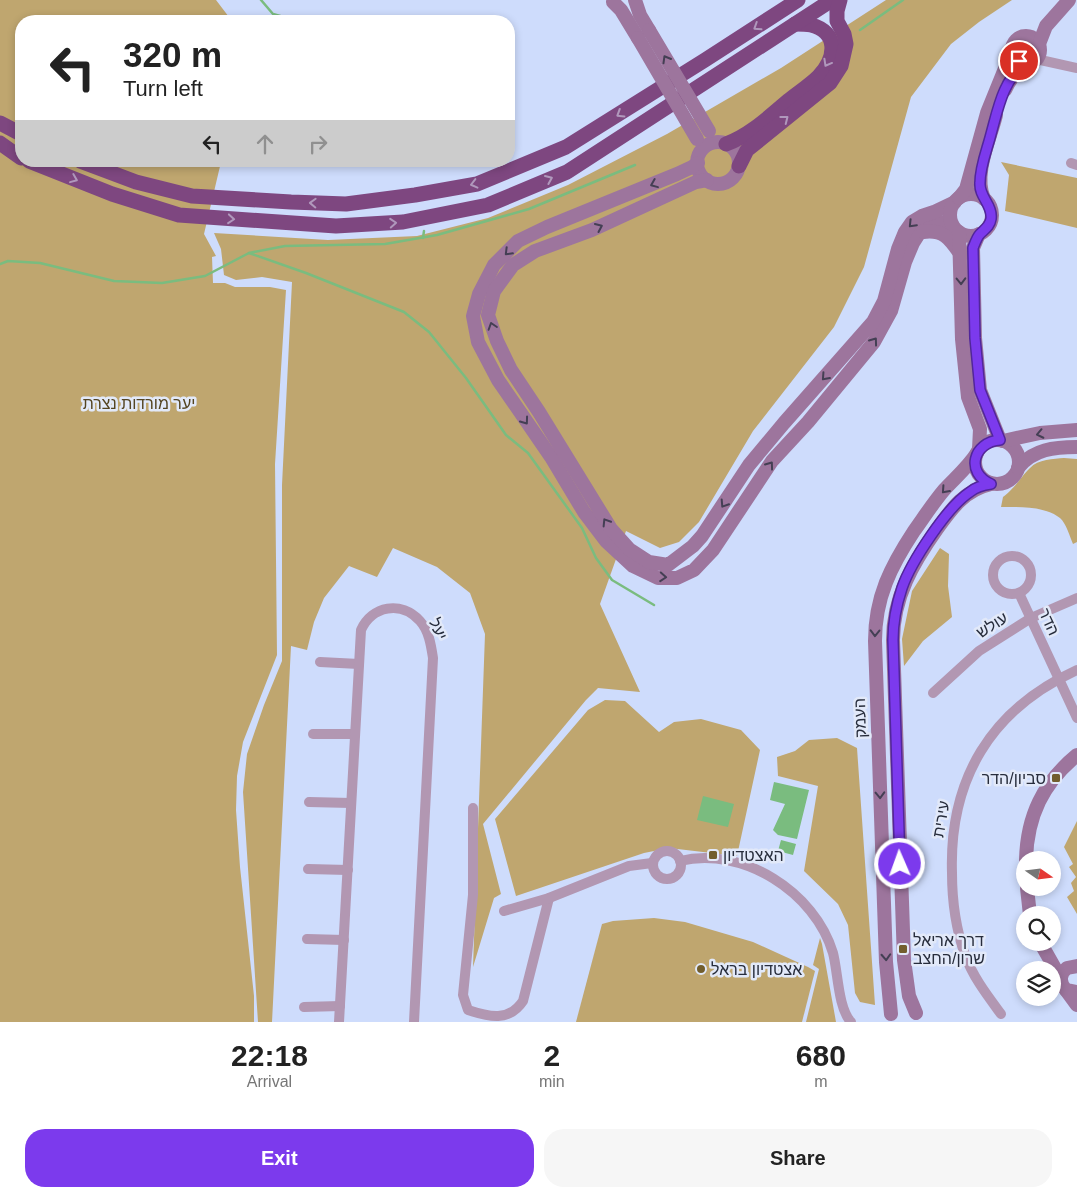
<!DOCTYPE html>
<html lang="en">
<head>
<meta charset="utf-8">
<style>
	:root { --surface:#fff; --page:#f6f6f6; --text:#222; --muted:#767676; --accent:#7c3aed }
	body { margin:0; font-family:Helvetica,"Noto Sans Hebrew",sans-serif; background:var(--page); color:var(--text); height:100vh; display:flex; flex-direction:column; font-size:19px; white-space:nowrap }
	* { box-sizing:border-box; margin:0 }
	p { font-size:16px; color:var(--muted) }
	.icon { flex:none; width:28px; height:28px; fill:none; stroke:currentColor; stroke-width:2; stroke-linecap:round; stroke-linejoin:round }
	.map { position:relative; height:1022px; overflow:hidden }
	.panel { display:flex; flex-direction:column; background:var(--surface); flex:1 }
	.panel>* { flex:none }
	.guide { position:absolute; left:15px; top:15px; width:500px; height:152px; border-radius:20px; box-shadow:0 2px 8px #0003; background:#fff; color:var(--text); overflow:hidden }
	.needle { width:32px; rotate:104deg }
	.fabs { position:absolute; left:1016px; top:851px; display:grid; gap:10px }
	.fabs a { display:grid; place-items:center; width:45px; height:45px; border-radius:50%; background:var(--surface); box-shadow:0 2px 8px #0003; font-size:25px }
	.pin { position:absolute; display:grid; place-items:center; width:42px; height:42px; color:#fff; margin:-21px; border:2px solid #fff; border-radius:50%; box-shadow:0 1px 5px #0007 }
	.me { position:absolute; width:55px; margin:-28px; rotate:358deg; stroke-linejoin:round; filter:drop-shadow(0 0 4px #0008) }
	.turn { display:flex; align-items:center; gap:18px; height:105px; padding:0 25px; font-size:22px }
	.turn .icon { width:65px; height:65px; stroke-width:2.5 }
	.turn b { display:block; font-size:35px; line-height:42px }
	.lanes { display:flex; align-items:center; height:48px; padding:0 25px; background:#0003; justify-content:center; gap:25px; direction:ltr }
	.lanes .off { opacity:.35 }
	.eta { display:flex; justify-content:space-evenly; align-items:center; height:85px; text-align:center }
	.eta b { font-size:30px; font-weight:800; line-height:35px }
	.action { display:flex; gap:10px; margin-top:auto; padding:10px 25px }
	.action a { flex:1; height:58px; border-radius:20px; background:var(--accent); color:#fff; font-size:20px; font-weight:800; line-height:58px; text-align:center }
	.action a+a { background:var(--page); color:var(--text) }
	.map>svg:first-child { display:block }
	.green { fill:#bfa66f }
	.water { fill:#7abc7f }
	.lines { fill:none; stroke-linecap:round; stroke-linejoin:round }
	.stream { stroke:#7abc7f; stroke-width:2.5 }
	.street { stroke:#b297b2; stroke-width:10 }
	.secondary { stroke:#9d759d; stroke-width:14 }
	.highway { stroke:#7e4780; stroke-width:15 }
	.secondary-bridge { stroke:#9d759d; stroke-width:14 }
	.oneway { stroke:#b098bc }
	.oneway2 { stroke:#443f54 }
	.route-casing { stroke:#51269a; stroke-width:12 }
	.route { stroke:#7c3aed; stroke-width:9 }
	.poi-dot { fill:#725e2d; stroke:#e2e9f9; stroke-width:2 }
	.labels { text-anchor:middle; dominant-baseline:central; stroke-width:5; stroke-linejoin:round; paint-order:stroke }
	.park-label { font-size:16px; fill:#544421; stroke:#e2e9f9 }
	.street-label { font-size:16px; fill:#272d3c; stroke:#e2e9f9 }
	.poi-label { font-size:16px; fill:#272d3c; stroke:#e2e9f9; text-anchor:start }
</style>
</head>
<body>
<div class="map">
<svg width="1077" height="1022" viewBox="0 0 1077 1022">
	<rect width="100%" height="100%" fill="#cedcfc"/>
	<g class="green">
		<polygon points="0,0 216,0 232,21 21,21 21,161 318,161 321,167 221,162 204,234 216,256 212,257 213,283 225,283 235,287 270,287 286,290 275,464 277,655 243,742 237,776 236,810 240,867 254,996 254,1022 0,1022"/>
		<polygon points="886,0 1012,0 979,22 951,44 911,97 864,267 834,327 753,431 699,522 679,542 660,548 626,531 600,604 640,692 598,688 586,700 483,824 501,894 494,898 473,967 485,634 470,593 437,567 393,548 377,577 349,566 324,598 314,622 307,650 291,646 272,1022 258,1022 243,792 247,754 264,705 282,661 282,485 292,282 262,277 236,280 224,275 221,249 214,233 328,240 417,236 488,218 568,185 667,134 781,68"/>
		<polygon points="1001,162 1077,178 1077,228 1005,211 1009,175"/>
		<path d="M1064,458l13,1v83l-4,2c-3,-7 -7,-21 -13,-26 -15,-12 -41,-11 -59,-11l2,-10c14,-11 16,-18 27,-29 8,-9 24,-9 34,-10z"/>
		<polygon points="940,548 949,554 948,586 952,617 923,641 904,666 902,639 912,591"/>
		<polygon points="605,700 625,701 659,732 674,722 701,719 741,730 760,750 737,856 669,848 644,853 516,896 495,819 588,710"/>
		<polygon points="837,738 857,748 875,1005 860,1002 855,993 848,925 838,904 804,871 818,786 778,776 777,757 795,751 809,740"/>
		<polygon points="1077,821 1077,914 1067,897 1074,891 1071,883 1076,877 1069,867 1073,864 1064,847"/>
		<polygon points="654,918 685,922 753,942 808,967 815,971 802,1022 576,1022 602,924 613,921"/>
		<polygon points="820,938 822,944 836,1022 806,1022 819,969 813,965"/>
	</g>
	<g class="water">
		<polygon points="774,782 809,790 797,839 778,835 773,830 785,804 770,800"/>
		<polygon points="703,796 734,804 728,827 697,820"/>
		<polygon points="781,840 796,844 793,855 778,851"/>
	</g>
	<g class="lines">
		<g class="stream">
			<polyline points="261,0 273,14 298,21"/>
			<polyline points="860,30 903,0"/>
			<polyline points="423,238 424,231"/>
			<polyline points="249,253 306,273 404,312 429,332 466,378 506,435 528,453 582,528 596,558 612,580 654,605"/>
			<polyline points="0,264 8,261 40,263 114,281 162,283 205,276 249,253 285,246 385,244 437,235 529,209 635,165"/>
		</g>
		<g class="street">
			<polyline points="1036,59 1077,68"/>
			<polyline points="1071,163 1077,165"/>
			<circle cx="1012" cy="575" r="19"/>
			<polyline points="1019,593 1077,718"/>
			<polyline points="320,662 359,664"/>
			<polyline points="933,693 979,651 1031,618 1077,598"/>
			<polyline points="313,734 355,734"/>
			<polyline points="309,802 351,803"/>
			<path d="M473,808v87l-10,100 5,15c21,7 41,12 55,-9l26,-103"/>
			<circle cx="667" cy="865" r="14"/>
			<path d="M680,861c63,-15 135,31 153,92 5,19 5,55 18,69"/>
			<polyline points="308,869 348,870"/>
			<polyline points="504,911 549,898 629,866 652,863"/>
			<polyline points="307,939 344,940"/>
			<polyline points="304,1007 340,1006"/>
			<path d="M1001,1014c-14,-19 -28,-37 -36,-59 -9,-26 -13,-55 -13,-82 -3,-94 39,-164 125,-203"/>
			<path d="M339,1022l22,-392c11,-24 40,-30 59,-9 9,10 11,24 13,37l-19,364"/>
		</g>
		<g class="secondary">
			<polyline points="635,0 640,15 649,30"/>
			<polyline points="613,2 621,10 638,38"/>
			<circle cx="1026" cy="50" r="14"/>
			<polyline points="1039,44 1046,26 1069,0"/>
			<path d="M1005,90c5,-11 11,-19 21,-27"/>
			<circle cx="718" cy="163" r="21"/>
			<polyline points="698,163 692,167 677,174 547,227 518,241 494,265 479,294 473,316 478,342 498,380 551,457 584,512 606,541 633,566 658,578 677,578 694,570 713,550 772,461 808,422 874,342 891,311 905,262 913,243 920,232 932,224 945,222 954,228"/>
			<polyline points="707,180 696,182 592,230 535,251 513,265 494,291 488,315 497,341 511,370 539,412 611,529 629,549 649,562 668,565 693,546 702,536 749,465 784,423 873,322 884,301 898,249 905,232 912,222 922,216 934,212 955,202"/>
			<circle cx="971" cy="215" r="21"/>
			<polyline points="959,198 966,189 987,113 1013,49"/>
			<path d="M984,199c-11,-25 6,-59 12,-84"/>
			<path d="M923,232c21,-3 27,7 38,23"/>
			<polyline points="959,232 962,339 968,397 980,429 979,449"/>
			<polyline points="979,234 973,248 975,338 980,390 1000,440"/>
			<circle cx="997" cy="462" r="22"/>
			<polyline points="1003,441 1040,433 1077,430"/>
			<path d="M1018,468c15,-19 37,-21 59,-21"/>
			<path d="M1026,860c1,-44 17,-77 51,-105"/>
			<polyline points="1027,888 1030,915"/>
			<polyline points="1040,942 1061,979"/>
			<path d="M1077,966l-10,2c-8,6 -8,15 -1,22l11,2"/>
			<polyline points="1066,990 1077,1005"/>
			<path d="M916,1013l-7,-17 -5,-36 -11,-320c0,-43 20,-77 44,-111 15,-21 28,-39 54,-45"/>
			<path d="M891,1014l-5,-52 -11,-321c0,-44 16,-75 39,-110 10,-14 19,-28 30,-41 11,-12 24,-23 33,-37"/>
		</g>
		<g class="highway">
			<polyline points="0,123 21,134"/>
			<polyline points="0,143 21,158"/>
			<path d="M726,144c24,-9 43,-27 63,-44 10,-8 21,-15 30,-24 17,-18 20,-44 -8,-51 -5,-1 -11,-1 -16,-1"/>
			<polyline points="29,161 112,194 179,215 336,226 403,222 488,205 567,172 832,0"/>
			<polyline points="80,161 136,182 192,196 291,202 346,204 415,195 477,184 566,147 705,60 798,0"/>
			<polyline points="739,166 747,150 830,83 841,66 846,44 844,34 837,21 837,11 840,0"/>
		</g>
		<g class="secondary-bridge">
			<polyline points="649,30 709,131"/>
			<polyline points="638,38 697,139"/>
		</g>
	</g>
	<defs><path id="oneway-chevron" d="M-2-3.5L2.5 0L-2 3.5" fill="none" stroke-width="1.6" stroke-linecap="round" stroke-linejoin="round" transform="scale(1.25)"/></defs>
	<g class="oneway">
		<use href="#oneway-chevron" transform="translate(757 27) rotate(147)"/>
		<use href="#oneway-chevron" transform="translate(827 63) rotate(119)"/>
		<use href="#oneway-chevron" transform="translate(620 114) rotate(148)"/>
		<use href="#oneway-chevron" transform="translate(785 119) rotate(-38)"/>
		<use href="#oneway-chevron" transform="translate(74 179) rotate(22)"/>
		<use href="#oneway-chevron" transform="translate(549 179) rotate(-23)"/>
		<use href="#oneway-chevron" transform="translate(474 184) rotate(166)"/>
		<use href="#oneway-chevron" transform="translate(313 203) rotate(-178)"/>
		<use href="#oneway-chevron" transform="translate(231 219) rotate(5)"/>
		<use href="#oneway-chevron" transform="translate(393 223) rotate(-4)"/>
	</g>
	<g class="oneway2">
		<use href="#oneway-chevron" transform="translate(666 59) rotate(-120)"/>
		<use href="#oneway-chevron" transform="translate(654 184) rotate(158)"/>
		<use href="#oneway-chevron" transform="translate(912 224) rotate(134)"/>
		<use href="#oneway-chevron" transform="translate(599 227) rotate(-24)"/>
		<use href="#oneway-chevron" transform="translate(508 252) rotate(135)"/>
		<use href="#oneway-chevron" transform="translate(961 281) rotate(89)"/>
		<use href="#oneway-chevron" transform="translate(492 326) rotate(-108)"/>
		<use href="#oneway-chevron" transform="translate(874 341) rotate(-54)"/>
		<use href="#oneway-chevron" transform="translate(825 377) rotate(132)"/>
		<use href="#oneway-chevron" transform="translate(525 421) rotate(54)"/>
		<use href="#oneway-chevron" transform="translate(1040 434) rotate(168)"/>
		<use href="#oneway-chevron" transform="translate(770 465) rotate(-54)"/>
		<use href="#oneway-chevron" transform="translate(945 490) rotate(132)"/>
		<use href="#oneway-chevron" transform="translate(724 504) rotate(123)"/>
		<use href="#oneway-chevron" transform="translate(606 522) rotate(-122)"/>
		<use href="#oneway-chevron" transform="translate(663 577) rotate(4)"/>
		<use href="#oneway-chevron" transform="translate(875 633) rotate(91)"/>
		<use href="#oneway-chevron" transform="translate(880 795) rotate(88)"/>
		<use href="#oneway-chevron" transform="translate(886 957) rotate(87)"/>
	</g>
	<g class="lines">
		<defs>
			<path id="route" d="M900,864l-7,-224c0,-18 3,-34 9,-52 9,-26 45,-81 68,-96 6,-5 13,-7 21,-8 -26,-11 -18,-42 9,-44l-20,-50 -5,-52 -2,-90c2,-5 4,-11 7,-14 5,-5 10,-8 11,-15 2,-14 -12,-22 -11,-36 0,-17 7,-33 11,-49 7,-25 12,-55 35,-71l-7,-2"/>
		</defs>
		<use href="#route" class="route-casing"/>
		<use href="#route" class="route"/>
	</g>
	<g class="poi-dot">
		<rect x="1051" y="773" width="10" height="10" rx="2.5"/>
		<rect x="708" y="850" width="10" height="10" rx="2.5"/>
		<rect x="898" y="944" width="10" height="10" rx="2.5"/>
		<circle cx="701" cy="969" r="5"/>
	</g>
	<g class="labels">
		<g class="park-label">
			<text x="139" y="403">יער מורדות נצרת</text>
		</g>
		<g class="street-label">
			<text transform="translate(1049 622) rotate(65)">הדר</text>
			<text transform="translate(992 625) rotate(-32)">עולש</text>
			<text transform="translate(438 629) rotate(65)">יעל</text>
			<text transform="translate(860 718) rotate(-92)">העמק</text>
			<text transform="translate(941 819) rotate(-80)">עירית</text>
		</g>
		<g class="poi-label">
			<text x="1046" y="778" text-anchor="end">סביון/הדר</text>
			<text x="723" y="855">האצטדיון</text>
			<text x="913" y="940">דרך אריאל<tspan x="913" dy="18">שרון/החצב</tspan></text>
			<text x="711" y="969">אצטדיון בראל</text>
		</g>
	</g>
</svg>
<div class="fabs">
<a><svg class="needle" viewBox="-14 -14 28 28"><path d="M0-13l5 13h-10z" fill="#e53935"/><path d="M0 13l5-13h-10z" fill="#767676"/></svg></a>
<a><svg class="icon" aria-label="search" viewBox="0 0 24 24"><circle cx="10" cy="10" r="6"/><path d="M15 15l6 6"/></svg></a>
<a><svg class="icon" aria-label="layers" viewBox="0 0 24 24"><path d="M12 4l9 5-9 5-9-5zM3 14l9 5 9-5"/></svg></a>
</div>
<div class="pin" style="left:1019px;top:61px;background:#d93025"><svg class="icon" aria-label="arrive" viewBox="0 0 24 24"><path d="M6 21V4h12l-3 4 3 4H6"/></svg></div>
<svg class="me" style="left:900px;top:864px" viewBox="-20 -20 40 40"><circle r="17" fill="#7c3aed" stroke="#fff" stroke-width="3"/><path d="M0-11L8 9 0 5-8 9z" fill="#fff"/></svg>
<div class="guide">
<div class="turn"><svg class="icon" aria-label="left" viewBox="0 0 24 24"><path d="M17 20v-9H6M10 6l-5 5 5 5"/></svg><div><b>320 m</b>Turn left</div></div>
<div class="lanes"><svg class="icon" aria-label="left" viewBox="0 0 24 24"><path d="M17 20v-9H6M10 6l-5 5 5 5"/></svg><svg class="icon off" aria-label="ahead" viewBox="0 0 24 24"><path d="M12 20V5M6 11l6-6 6 6"/></svg><svg class="icon off" aria-label="right" viewBox="0 0 24 24"><path d="M7 20v-9h11M14 6l5 5-5 5"/></svg></div>
</div>
</div>
<section class="panel">
<div class="eta">
<div><b>22:18</b><p>Arrival</p></div>
<div><b>2</b><p>min</p></div>
<div><b>680</b><p>m</p></div>
</div>
<div class="action"><a>Exit</a><a>Share</a></div>
</section>
</body>
</html>
